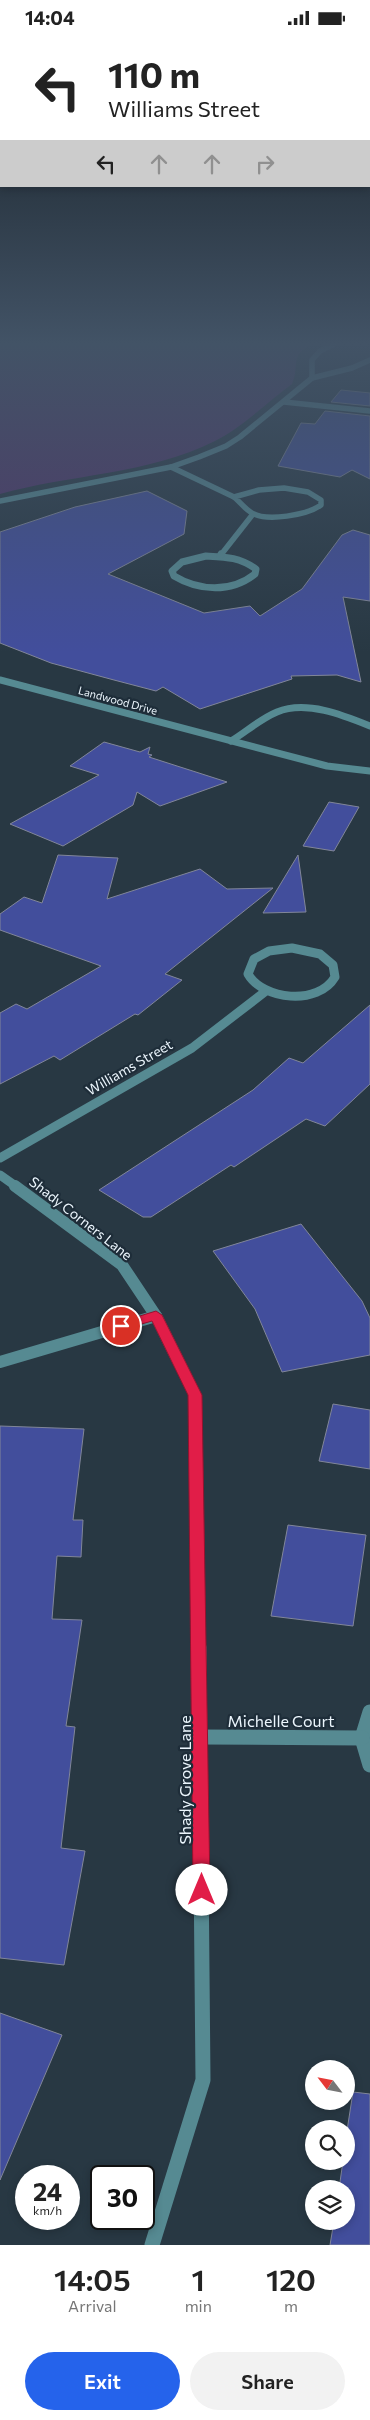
<!DOCTYPE html>
<html lang="en">
<head>
<meta charset="utf-8">
<style>
	:root { --surface:#fff; --page:#f2f2f2; --text:#222; --muted:#767676; --accent:#2563eb }
	body { margin:0; font-family:Commissioner,sans-serif; background:var(--page); color:var(--text); height:100vh; display:flex; flex-direction:column; font-size:19px; white-space:nowrap }
	* { box-sizing:border-box; margin:0 }
	p { font-size:16px; color:var(--muted) }
	.icon { flex:none; width:28px; height:28px; fill:none; stroke:currentColor; stroke-width:2; stroke-linecap:round; stroke-linejoin:round }
	.map { position:relative; height:2210px; overflow:hidden }
	.side { display:flex; flex-direction:column; background:var(--surface); flex:1 }
	.side>* { flex:none }
	.banner { position:absolute; left:0px; top:0px; width:370px; height:152px; box-shadow:0 2px 8px #0003; background:#fff; color:var(--text); overflow:hidden }
	.needle { width:32px; rotate:302deg }
	.controls { position:absolute; left:305px; top:2025px; display:grid; gap:10px }
	.controls a { display:grid; place-items:center; width:50px; height:50px; border-radius:50%; background:var(--surface); box-shadow:0 2px 8px #0003; font-size:25px }
	.speed { position:absolute; left:15px; top:2130px; display:flex; gap:10px; font-size:25px; font-weight:700; text-align:center }
	.speed>* { display:grid; place-content:center; width:65px; height:65px; border-radius:50%; background:var(--surface); box-shadow:0 2px 8px #0003; line-height:1 }
	.speed small { font-size:12px; font-weight:400 }
	.speed .limit { border:2px solid #111; border-radius:8px; background:#fff; color:#111 }
	.pin { position:absolute; display:grid; place-items:center; width:42px; height:42px; color:#fff; margin:-21px; border:2px solid #fff; border-radius:50%; box-shadow:0 1px 5px #0007 }
	.me { position:absolute; width:55px; margin:-28px; rotate:0deg; stroke-linejoin:round; filter:drop-shadow(0 0 4px #0008) }
	.turn { display:flex; align-items:center; gap:18px; height:105px; padding:0 25px; font-size:22px }
	.turn .icon { width:65px; height:65px; stroke-width:2.5 }
	.turn b { display:block; font-size:35px; line-height:42px }
	.lanes { display:flex; align-items:center; height:48px; padding:0 25px; background:#0003; justify-content:center; gap:25px; direction:ltr }
	.lanes .off { opacity:.35 }
	.eta { display:flex; justify-content:space-evenly; align-items:center; height:85px; text-align:center }
	.eta b { font-size:30px; font-weight:600; line-height:35px }
	.cta { display:flex; gap:10px; margin-top:auto; padding:10px 25px }
	.cta a { flex:1; height:58px; border-radius:30px; background:var(--accent); color:#fff; font-size:20px; font-weight:600; line-height:58px; text-align:center }
	.cta a+a { background:var(--page); color:var(--text) }
	.status { display:flex; justify-content:space-between; align-items:center; height:35px; padding:0 25px; background:var(--surface); direction:ltr }
	.status svg { height:14px; fill:currentColor }
	.map>svg:first-child { display:block }
	.green { fill:#50346a }
	.building { fill:#424e9c; stroke:#818699 }
	.lines { fill:none; stroke-linecap:round; stroke-linejoin:round }
	.street-far4 { stroke:#568a92; stroke-width:5.5 }
	.street-far3 { stroke:#568a92; stroke-width:7 }
	.street-far2 { stroke:#568a92; stroke-width:9 }
	.street-far1 { stroke:#568a92; stroke-width:12 }
	.street { stroke:#568a92; stroke-width:15 }
	.route { fill:#e11d48; stroke:#92132f }
	.labels { text-anchor:middle; dominant-baseline:central; stroke-width:4.5; stroke-linejoin:round; paint-order:stroke }
	.far-street-label { font-size:11px; fill:#ecf6fd; stroke:#1e2d39 }
	.street-label { font-size:14px; fill:#ecf6fd; stroke:#1e2d39 }
	.near-street-label { font-size:16px; fill:#ecf6fd; stroke:#1e2d39 }
</style>
</head>
<body>
<div class="status"><b>14:04</b><svg viewBox="0 0 49 12"><path d="M0 12V9h3v3zM5 12V6h3v6zM10 12V3h3v9zM15 12V0h3v12zM26 1h20v11H26zM47 4h2v5h-2z"/></svg></div>
<div class="map">
<svg width="370" height="2210" viewBox="0 0 370 2210">
	<rect width="100%" height="100%" fill="#283843"/>
	<path class="green" d="M0,307h317c-30,13 -16,21 -25,42 -25,18 -50,44 -77,57 -68,34 -144,33 -215,53z"/>
	<g class="building">
		<polygon points="341,355 370,358 370,371 331,367"/>
		<polygon points="325,376 370,381 370,444 352,435 340,442 278,431 301,388 315,389"/>
		<polygon points="147,456 187,476 184,499 108,539 204,578 250,571 260,581 302,554 342,500 353,495 370,500 370,566 343,562 361,647 337,640 291,641 292,644 200,674 163,652 156,656 114,645 51,628 0,608 0,497 75,472"/>
		<polygon points="104,707 140,717 150,712 148,719 152,720 149,722 227,747 160,771 137,757 133,770 63,811 10,789 99,740 70,731"/>
		<polygon points="329,767 359,772 334,816 303,811"/>
		<polygon points="58,820 118,823 107,864 200,834 227,854 273,853 165,939 182,945 138,980 135,979 60,1025 54,1021 0,1049 0,978 16,969 27,974 101,931 0,895 0,879 24,862 42,868"/>
		<polygon points="298,820 306,877 263,878"/>
		<polygon points="370,970 370,1049 325,1091 306,1084 234,1132 231,1130 151,1182 143,1182 99,1155 253,1055 289,1023 303,1028"/>
		<polygon points="301,1189 362,1266 370,1283 370,1320 282,1337 255,1274 213,1216"/>
		<polygon points="333,1369 370,1375 370,1434 319,1426"/>
		<polygon points="0,1391 84,1394 73,1485 83,1485 81,1522 57,1521 52,1584 82,1585 66,1691 75,1692 61,1813 85,1816 64,1930 0,1923"/>
		<polygon points="288,1490 366,1500 353,1591 271,1581"/>
		<polygon points="0,1978 62,2000 0,2145"/>
		<polygon points="353,2057 370,2059 370,2210 330,2210 334,2186 346,2186 346,2154 339,2154 343,2126 346,2126 346,2102"/>
	</g>
	<g class="lines">
		<g class="street-far4">
			<polyline points="312,343 312,325 320,316 338,307"/>
			<polyline points="284,367 370,376"/>
			<polyline points="171,432 234,462"/>
			<path d="M284,453l24,4 13,8v5c-14,10 -54,17 -69,8 -7,-4 -12,-11 -18,-16l25,-7z"/>
			<polyline points="0,466 171,432 199,422 226,411 240,402 312,343 352,333 370,325"/>
			<polyline points="220,521 253,479"/>
		</g>
		<g class="street-far3">
			<path d="M206,521c20,1 33,1 50,13l-1,5c-24,19 -56,17 -81,2l-2,-5 10,-9z"/>
			<polyline points="220,521 221,519"/>
			<polyline points="0,645 327,731 370,736"/>
			<path d="M231,706c15,-9 29,-22 46,-29 29,-12 66,3 93,14"/>
		</g>
		<g class="street-far2">
			<path d="M292,913l28,6 13,11 2,12c-17,29 -72,23 -87,-3l6,-15 15,-8z"/>
			<polyline points="0,1123 192,1013 266,956"/>
			<polyline points="0,1140 17,1152"/>
		</g>
		<g class="street-far1">
			<polyline points="15,1151 122,1230 156,1281 195,1360 199,1614"/>
			<polyline points="0,1327 156,1281"/>
		</g>
		<g class="street">
			<polyline points="370,1677 362,1703 370,1730"/>
			<polyline points="201,1702 362,1703"/>
			<polyline points="152,2210 203,2045 199,1612"/>
		</g>
	</g>
	<linearGradient id="sky" x2="0" y2="1"><stop stop-color="#161f25"/><stop offset="0.5" stop-color="#425366"/><stop offset="1" stop-color="#425366" stop-opacity="0"/></linearGradient>
	<rect width="370" height="617" fill="url(#sky)"/>
	<polygon class="route" points="156,1276 162,1280 202,1360 210,1855 208,1860 202,1862 196,1860 193,1855 188,1360 152,1286 121,1295 115,1291 117,1288"/>
	<g class="labels">
		<g class="far-street-label">
			<text transform="translate(118 665) rotate(15)">Landwood Drive</text>
		</g>
		<g class="street-label">
			<text transform="translate(129 1032) rotate(-30)">Williams Street</text>
			<text transform="translate(81 1183) rotate(38)">Shady Corners Lane</text>
		</g>
		<g class="near-street-label">
			<text x="281" y="1685">Michelle Court</text>
			<text transform="translate(184 1745) rotate(-90)">Shady Grove Lane</text>
		</g>
	</g>
</svg>
<div class="controls">
<a><svg class="needle" viewBox="-14 -14 28 28"><path d="M0-13l5 13h-10z" fill="#e53935"/><path d="M0 13l5-13h-10z" fill="#767676"/></svg></a>
<a><svg class="icon" aria-label="search" viewBox="0 0 24 24"><circle cx="10" cy="10" r="6"/><path d="M15 15l6 6"/></svg></a>
<a><svg class="icon" aria-label="layers" viewBox="0 0 24 24"><path d="M12 4l9 5-9 5-9-5zM3 14l9 5 9-5"/></svg></a>
</div>
<div class="speed"><div>24<small>km/h</small></div><div class="limit">30</div></div>
<div class="pin" style="left:121px;top:1291px;background:#d93025"><svg class="icon" aria-label="arrive" viewBox="0 0 24 24"><path d="M6 21V4h12l-3 4 3 4H6"/></svg></div>
<svg class="me" style="left:202px;top:1855px" viewBox="-20 -20 40 40"><circle r="19" fill="#fff"/><path d="M0-13L10 11 0 6-10 11z" fill="#e11d48"/></svg>
<div class="banner">
<div class="turn"><svg class="icon" aria-label="left" viewBox="0 0 24 24"><path d="M17 20v-9H6M10 6l-5 5 5 5"/></svg><div><b>110 m</b>Williams Street</div></div>
<div class="lanes"><svg class="icon" aria-label="left" viewBox="0 0 24 24"><path d="M17 20v-9H6M10 6l-5 5 5 5"/></svg><svg class="icon off" aria-label="ahead" viewBox="0 0 24 24"><path d="M12 20V5M6 11l6-6 6 6"/></svg><svg class="icon off" aria-label="ahead" viewBox="0 0 24 24"><path d="M12 20V5M6 11l6-6 6 6"/></svg><svg class="icon off" aria-label="right" viewBox="0 0 24 24"><path d="M7 20v-9h11M14 6l5 5-5 5"/></svg></div>
</div>
</div>
<section class="side">
<div class="eta">
<div><b>14:05</b><p>Arrival</p></div>
<div><b>1</b><p>min</p></div>
<div><b>120</b><p>m</p></div>
</div>
<div class="cta"><a>Exit</a><a>Share</a></div>
</section>
</body>
</html>
